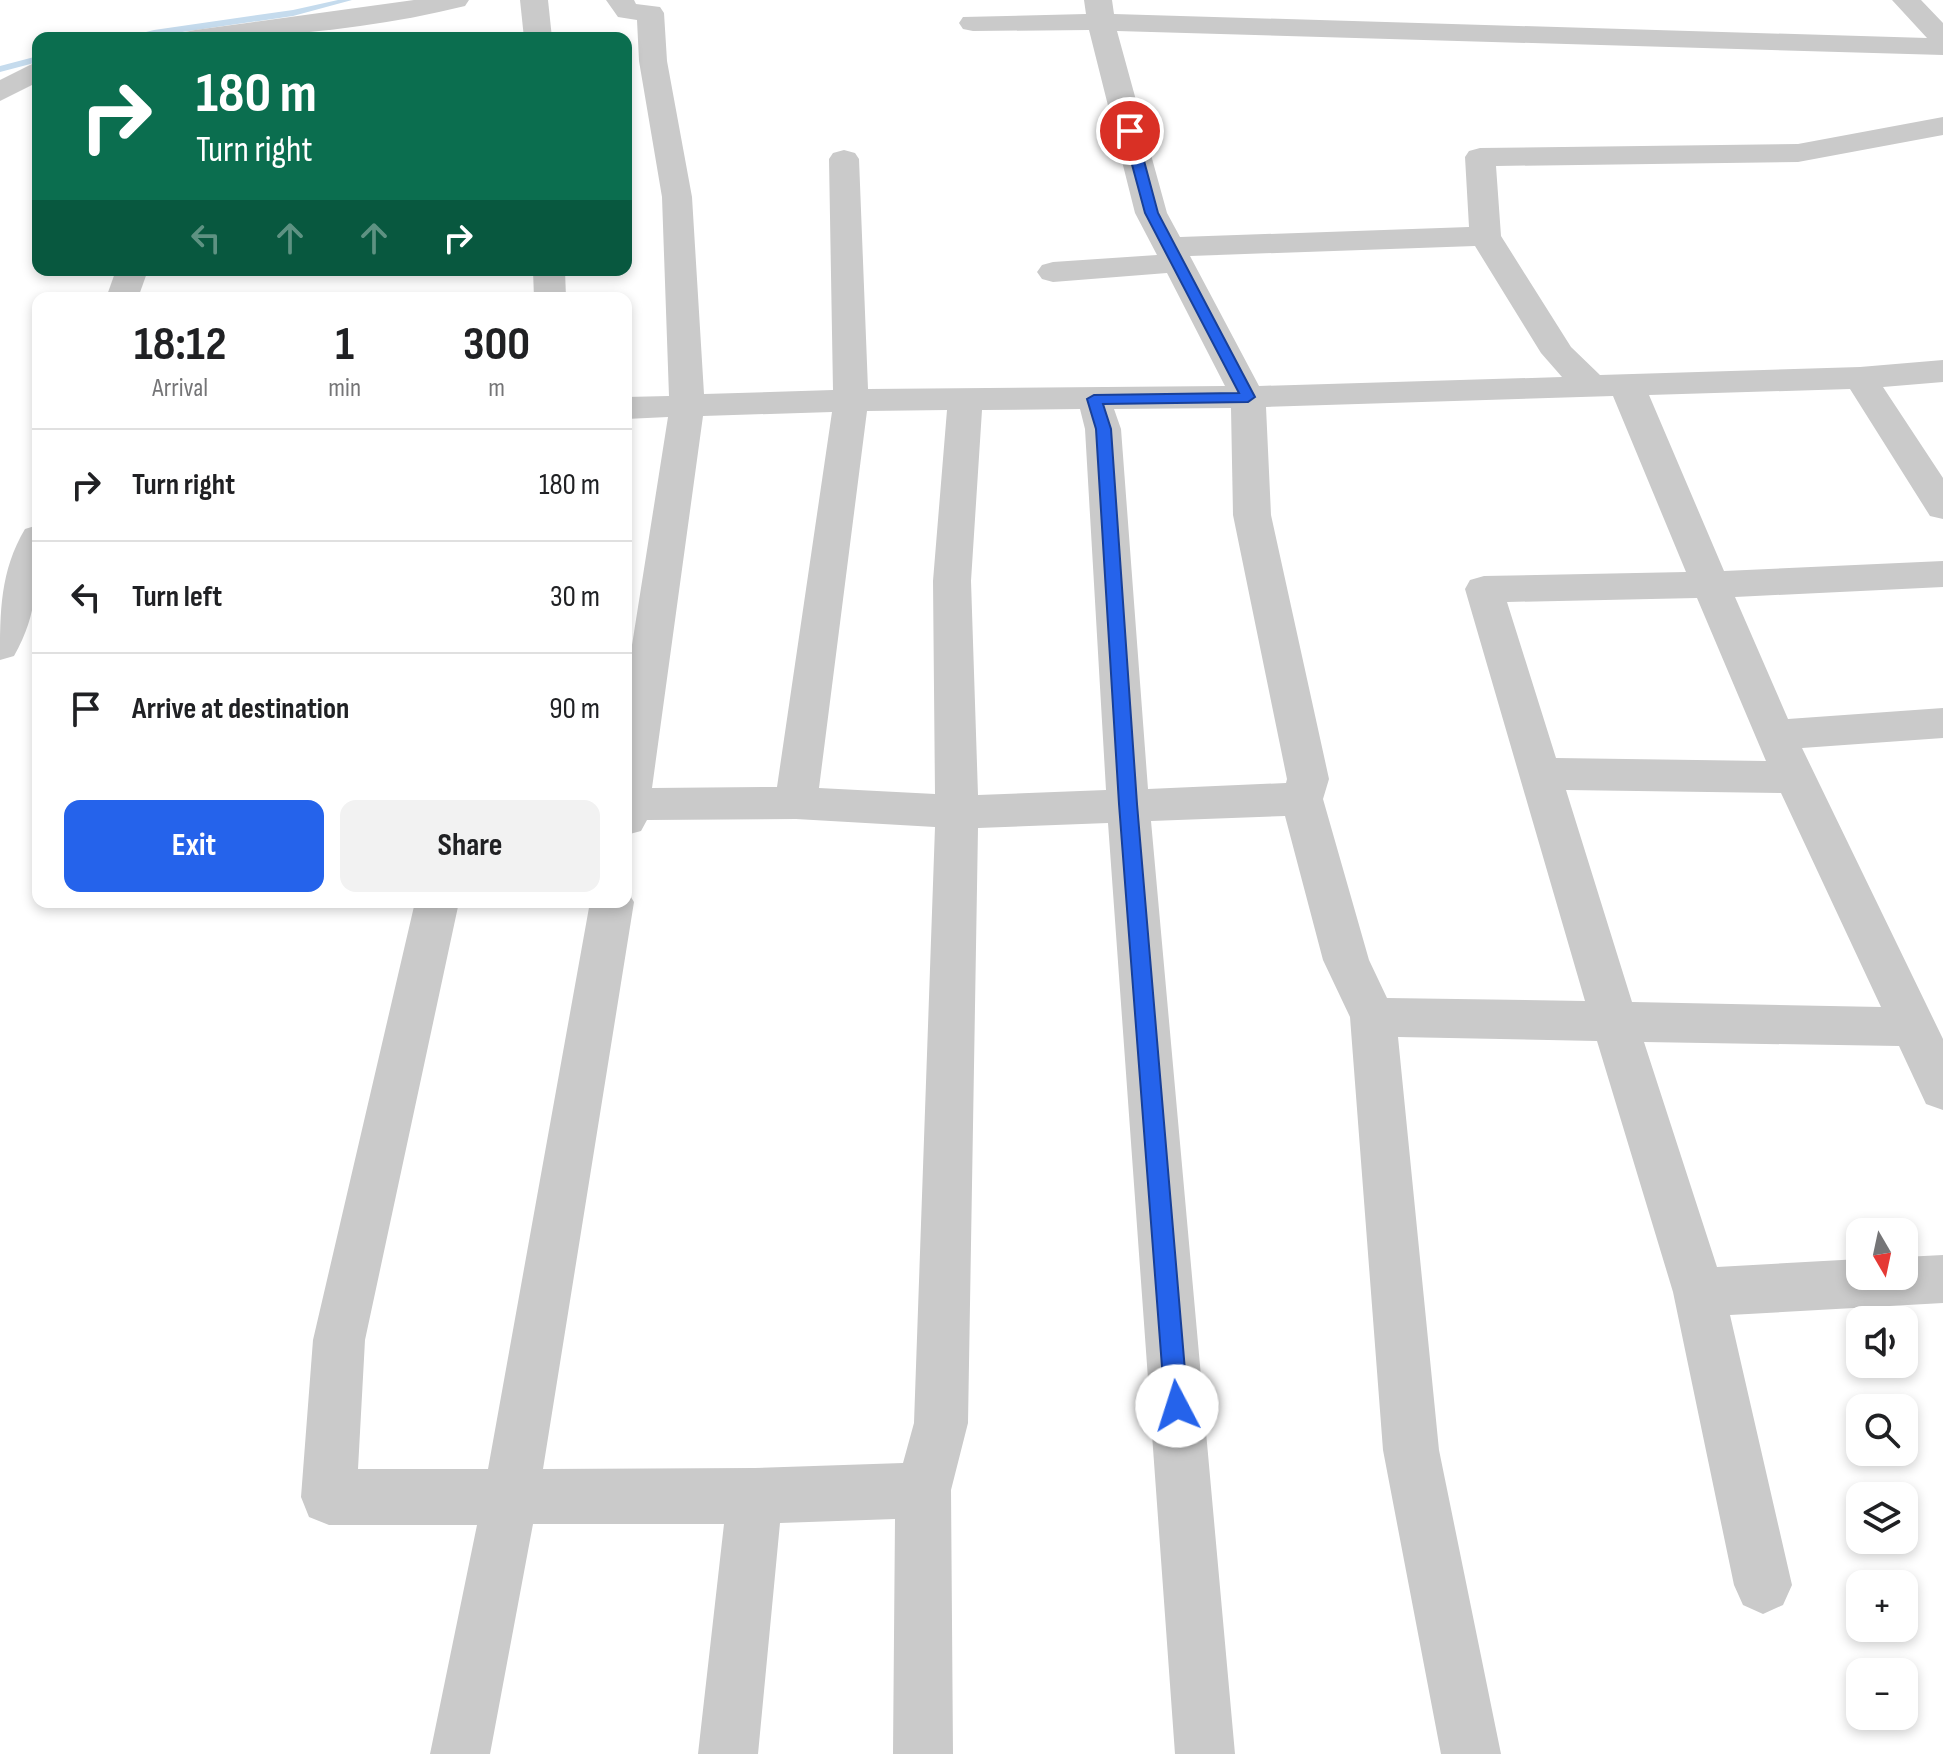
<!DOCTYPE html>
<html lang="en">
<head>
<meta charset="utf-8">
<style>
	:root { --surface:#fff; --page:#f2f2f2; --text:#202124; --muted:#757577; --line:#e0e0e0; --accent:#2563eb }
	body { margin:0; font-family:"Sofia Sans Condensed",sans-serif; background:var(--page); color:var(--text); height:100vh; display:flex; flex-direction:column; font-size:30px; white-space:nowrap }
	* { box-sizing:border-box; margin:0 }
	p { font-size:26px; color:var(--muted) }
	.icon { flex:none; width:44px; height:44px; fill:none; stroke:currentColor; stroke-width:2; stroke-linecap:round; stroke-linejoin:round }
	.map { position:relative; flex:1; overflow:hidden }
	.details { position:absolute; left:32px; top:292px; width:600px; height:616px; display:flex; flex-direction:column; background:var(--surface); border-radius:16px; box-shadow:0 4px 12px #0003 }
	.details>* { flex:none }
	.guide { position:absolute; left:32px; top:32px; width:600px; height:244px; border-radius:16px; box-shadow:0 4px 12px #0003; background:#0b6e4f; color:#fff; overflow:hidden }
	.needle { width:52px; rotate:171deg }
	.fabs { position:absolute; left:1846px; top:1218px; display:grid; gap:16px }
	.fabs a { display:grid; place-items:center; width:72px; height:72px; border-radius:16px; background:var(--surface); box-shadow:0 4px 12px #0003; font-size:40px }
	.pin { position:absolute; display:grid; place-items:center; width:68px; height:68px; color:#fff; margin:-34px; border:4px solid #fff; border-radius:50%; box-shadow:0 2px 8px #0007 }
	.me { position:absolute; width:88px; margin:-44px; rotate:355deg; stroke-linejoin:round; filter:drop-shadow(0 0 6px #0008) }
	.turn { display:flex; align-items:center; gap:28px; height:168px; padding:0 32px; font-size:36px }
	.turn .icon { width:104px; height:104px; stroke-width:2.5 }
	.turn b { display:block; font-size:56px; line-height:68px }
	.lanes { display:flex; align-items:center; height:76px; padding:0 32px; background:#0003; justify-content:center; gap:40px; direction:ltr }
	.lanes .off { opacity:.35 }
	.eta { display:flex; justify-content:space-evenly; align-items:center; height:136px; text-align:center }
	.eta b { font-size:48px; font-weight:700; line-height:56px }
	.cta { display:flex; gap:16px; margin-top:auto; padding:16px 32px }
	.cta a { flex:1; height:92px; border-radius:16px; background:var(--accent); color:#fff; font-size:32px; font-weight:700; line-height:92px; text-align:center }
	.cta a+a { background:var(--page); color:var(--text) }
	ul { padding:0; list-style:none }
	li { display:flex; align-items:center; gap:24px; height:112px; padding:0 32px; border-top:2px solid var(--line) }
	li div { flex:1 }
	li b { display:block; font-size:30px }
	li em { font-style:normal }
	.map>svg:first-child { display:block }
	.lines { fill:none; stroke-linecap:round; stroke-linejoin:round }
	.stream { fill:#c5dbed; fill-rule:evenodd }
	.street { fill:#cacaca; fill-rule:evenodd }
	.route { fill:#2563eb; stroke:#184099; stroke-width:2 }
</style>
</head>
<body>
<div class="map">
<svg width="1943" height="1754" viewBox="0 0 1943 1754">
	<rect width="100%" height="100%" fill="#fff"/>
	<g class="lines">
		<g class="stream">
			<polygon points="338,0 352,0 293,16 141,38 122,38 154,30 293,10"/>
			<polygon points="38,56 38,62 0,72 0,66"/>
		</g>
		<g class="street">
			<path d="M414,0h55l-4,6c-93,23 -189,32 -284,32l4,-6 10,-2z"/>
			<polygon points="520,0 548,0 552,38 524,38"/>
			<path d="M606,0h28l2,4 24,3 4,6 3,48 25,136 12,197 129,-4 -4,-231 4,-6 11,-3 11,3 4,6 9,230 357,-3 -58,-113 -114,9 -11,-3 -5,-7 5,-7 11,-3 104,-7 -22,-42 -46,-183 -116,1 -10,-2 -4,-6 4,-6 123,-3 -2,-14h28l2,14 813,24 -35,-38h29l22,23v32l-826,-24 50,182 13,24 289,-10 -4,-70 4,-6 11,-3 318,-4 145,-27v18l-145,27 -302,4 5,70 70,111 29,28 260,-8 83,-7v22l-60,5 60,91v41l-13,-3 -80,-127 -201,6 75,176 219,-10v26l-208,10 53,122 155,-11v30l-141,10 141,291v71l-17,-6 -27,-58 -255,-4 73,225 143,-8v17h44v-19l39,-2v48l-213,12 62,270 -9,20 -20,9 -20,-9 -9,-20 -61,-293 -76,-251 -199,-4 41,413 62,304h-60l-58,-304 -33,-433 -27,-57 -38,-144 -134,5 84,933h-60l-67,-931 -130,5 -10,595 -17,67 2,264h-60l2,-235 -115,4 -22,231h-60l26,-230h-191l-43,230h-60l47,-229h-148l-20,-8 -8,-20 12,-157 102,-438h44l-94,438 -7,129h130l102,-567h36v-13l8,13 -91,567 212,-1 148,-5 11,-40 21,-596 -139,-8 -149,1 -6,11 -15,4v-152l42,-266 -42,2v-22l43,-1 -7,-199 -23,-136 -2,-41 -19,-3zM1475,246l66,107 21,24 -303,9 -69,-130zM1613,396l73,176 -202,4 -14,4 -5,9 120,412 -198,-3 -18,-38 -46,-161 6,-20 -58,-264 -5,-108zM1231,408l2,107 54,264 -1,4 -138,6 -27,-360 -7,-20zM1080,409l5,20 21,361 -128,5 -7,-214 11,-171zM947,410l-14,171 2,213 -116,-6 48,-377zM832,412l-55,375 -125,1 51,-372zM1697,598l69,163 -210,-3 -49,-156zM1566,790l215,3 100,214 -249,-5z"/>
			<polygon points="38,61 38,82 0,101 0,80"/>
			<polygon points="116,270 148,270 138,298 106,298"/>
			<polygon points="533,270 565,270 566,298 534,298"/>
			<path d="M38,525c0,48 1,88 -24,131l-14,4c0,-48 0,-89 25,-131z"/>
		</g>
	</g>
	<polygon class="route" points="1130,128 1136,131 1158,213 1255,397 1248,402 1103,404 1111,429 1137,804 1188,1406 1185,1413 1177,1417 1169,1413 1165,1406 1119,804 1096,429 1087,399 1094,395 1239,393 1145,213 1123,131"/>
</svg>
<div class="fabs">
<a><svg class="needle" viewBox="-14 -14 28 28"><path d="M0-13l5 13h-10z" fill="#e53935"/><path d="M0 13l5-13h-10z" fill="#757577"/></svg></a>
<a><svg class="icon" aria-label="sound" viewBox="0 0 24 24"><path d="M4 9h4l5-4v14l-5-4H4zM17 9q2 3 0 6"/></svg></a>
<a><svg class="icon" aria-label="search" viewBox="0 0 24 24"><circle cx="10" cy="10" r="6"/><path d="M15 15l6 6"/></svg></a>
<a><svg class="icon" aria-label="layers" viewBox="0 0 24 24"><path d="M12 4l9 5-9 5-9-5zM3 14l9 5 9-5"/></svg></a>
<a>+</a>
<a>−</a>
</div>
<div class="pin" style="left:1130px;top:131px;background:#d93025"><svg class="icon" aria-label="arrive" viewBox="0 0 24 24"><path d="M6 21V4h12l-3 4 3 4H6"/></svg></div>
<svg class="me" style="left:1177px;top:1406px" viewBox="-20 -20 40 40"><circle r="19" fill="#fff"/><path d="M0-13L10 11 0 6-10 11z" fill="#2563eb"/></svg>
<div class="guide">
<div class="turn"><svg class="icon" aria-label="right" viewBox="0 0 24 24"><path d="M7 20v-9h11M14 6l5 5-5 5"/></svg><div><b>180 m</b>Turn right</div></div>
<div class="lanes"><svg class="icon off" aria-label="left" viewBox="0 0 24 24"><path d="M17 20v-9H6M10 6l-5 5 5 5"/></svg><svg class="icon off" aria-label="ahead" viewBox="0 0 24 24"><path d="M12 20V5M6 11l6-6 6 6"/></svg><svg class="icon off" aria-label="ahead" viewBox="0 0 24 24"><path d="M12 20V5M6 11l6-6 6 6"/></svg><svg class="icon" aria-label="right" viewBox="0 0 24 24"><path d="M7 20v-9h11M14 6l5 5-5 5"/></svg></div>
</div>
<section class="details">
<div class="eta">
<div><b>18:12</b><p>Arrival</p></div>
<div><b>1</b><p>min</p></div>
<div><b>300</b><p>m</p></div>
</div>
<ul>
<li><svg class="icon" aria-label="right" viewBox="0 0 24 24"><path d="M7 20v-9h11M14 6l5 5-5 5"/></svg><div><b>Turn right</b></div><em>180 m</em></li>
<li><svg class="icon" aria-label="left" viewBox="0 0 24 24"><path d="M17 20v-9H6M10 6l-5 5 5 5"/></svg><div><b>Turn left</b></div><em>30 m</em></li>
<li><svg class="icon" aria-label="arrive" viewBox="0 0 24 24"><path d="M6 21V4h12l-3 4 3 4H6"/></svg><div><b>Arrive at destination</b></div><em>90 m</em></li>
</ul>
<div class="cta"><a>Exit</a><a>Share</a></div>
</section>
</div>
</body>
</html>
